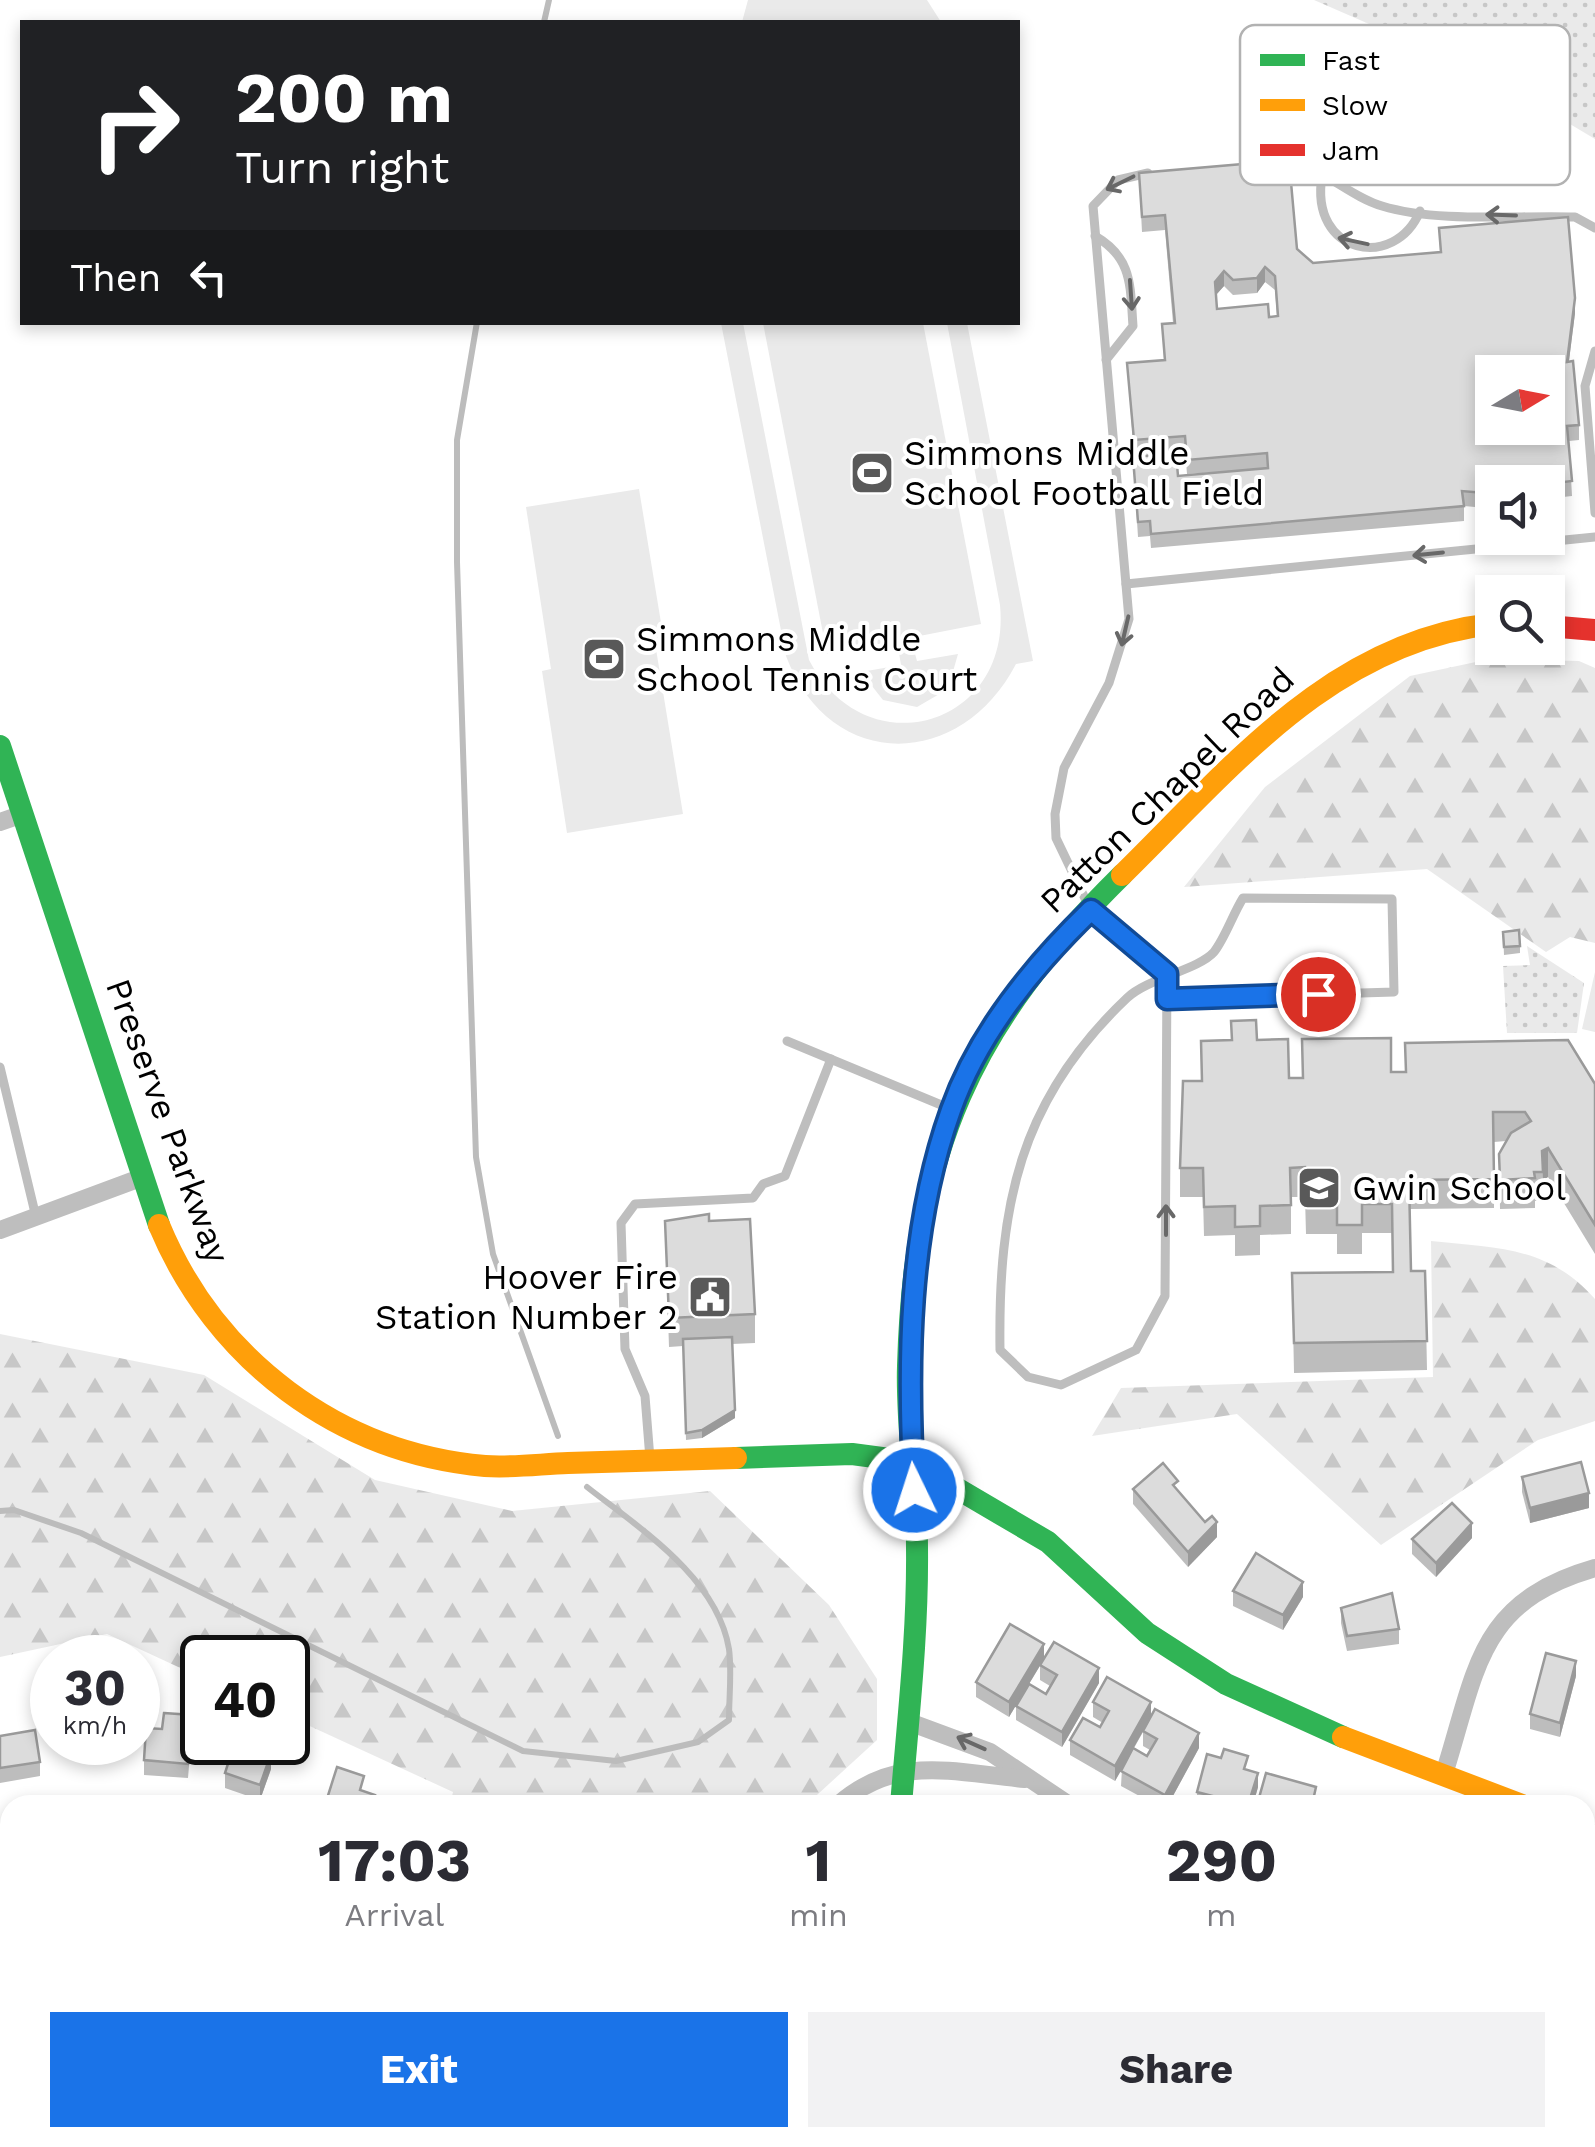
<!DOCTYPE html>
<html lang="en">
<head>
<meta charset="utf-8">
<style>
	:root { --surface:#fff; --page:#f2f2f3; --text:#2b2b33; --muted:#7c7c81; --accent:#1a73e8 }
	body { margin:0; font-family:"Work Sans",sans-serif; background:var(--page); color:var(--text); height:100vh; display:flex; flex-direction:column; font-size:38px; white-space:nowrap }
	* { box-sizing:border-box; margin:0 }
	p { font-size:32px; color:var(--muted) }
	.icon { flex:none; width:55px; height:55px; fill:none; stroke:currentColor; stroke-width:2; stroke-linecap:round; stroke-linejoin:round }
	.map { position:relative; flex:1; overflow:hidden }
	.drawer { position:absolute; left:0px; top:1795px; width:1595px; height:352px; display:flex; flex-direction:column; background:var(--surface); border-radius:30px 30px 0 0; box-shadow:0 5px 15px #0003 }
	.drawer>* { flex:none }
	.top-card { position:absolute; left:20px; top:20px; width:1000px; height:305px; border-radius:0px; box-shadow:0 5px 15px #0003; background:#202124; color:#fff; overflow:hidden }
	.needle { width:65px; rotate:80deg }
	.fabs { position:absolute; left:1475px; top:355px; display:grid; gap:20px }
	.fabs a { display:grid; place-items:center; width:90px; height:90px; border-radius:0px; background:var(--surface); box-shadow:0 5px 15px #0003; font-size:50px }
	.speed { position:absolute; left:30px; top:1635px; display:flex; gap:20px; font-size:50px; font-weight:700; text-align:center }
	.speed>* { display:grid; place-content:center; width:130px; height:130px; border-radius:50%; background:var(--surface); box-shadow:0 5px 15px #0003; line-height:1 }
	.speed small { font-size:25px; font-weight:400 }
	.speed .limit { border:5px solid #111; border-radius:15px; background:#fff; color:#111 }
	.pin { position:absolute; display:grid; place-items:center; width:85px; height:85px; color:#fff; margin:-42px; border:5px solid #fff; border-radius:50%; box-shadow:0 2px 10px #0007 }
	.me { position:absolute; width:110px; margin:-55px; rotate:356deg; stroke-linejoin:round; filter:drop-shadow(0 0 8px #0008) }
	.turn { display:flex; align-items:center; gap:35px; height:210px; padding:0 50px; font-size:45px }
	.turn .icon { width:130px; height:130px; stroke-width:2.5 }
	.turn b { display:block; font-size:70px; line-height:85px }
	.then { display:flex; align-items:center; height:95px; padding:0 50px; background:#0003; gap:20px; font-size:38px }
	.eta { display:flex; justify-content:space-evenly; align-items:center; height:170px; text-align:center }
	.eta b { font-size:60px; font-weight:700; line-height:70px }
	.primary-button { display:flex; gap:20px; margin-top:auto; padding:20px 50px }
	.primary-button a { flex:1; height:115px; border-radius:0px; background:var(--accent); color:#fff; font-size:40px; font-weight:700; line-height:115px; text-align:center }
	.primary-button a+a { background:var(--page); color:var(--text) }
	.map>svg:first-child { display:block }
	.green { fill:url(#green-dots) }
	.forest { fill:url(#forest-firs) }
	.pitch { fill:#eaeaea }
	.lines { fill:none; stroke-linecap:round; stroke-linejoin:round }
	.stream { stroke:#bcbcbc; stroke-width:6 }
	.lane { stroke:#bebebe; stroke-width:9 }
	.street { stroke:#bebebe; stroke-width:18 }
	.fast { stroke:#30b455; stroke-width:22 }
	.slow { stroke:#ff9f0a; stroke-width:22 }
	.jam { stroke:#e5322d; stroke-width:22 }
	.wall { fill:#bdbdbd; fill-rule:evenodd }
	.shaded-wall { fill:#9a9a9a }
	.building { fill:#dcdcdc; stroke:#9a9a9a; stroke-width:2.5; fill-rule:evenodd }
	.oneway { stroke:#686868 }
	.route-casing { stroke:#114b97; stroke-width:25 }
	.route { stroke:#1a73e8; stroke-width:18 }
	.labels { text-anchor:middle; dominant-baseline:central; stroke-width:8; stroke-linejoin:round; paint-order:stroke }
	.poi-label { font-size:35px; fill:#000; stroke:#fff; text-anchor:start }
	.street-label { font-size:35px; fill:#000; stroke:#fff }
	.key { fill:#fff; stroke:#b2b2b2; stroke-width:2.5 }
	.key-label { font-size:28px; fill:#000 }
</style>
</head>
<body>
<div class="map">
<svg width="1595" height="2147" viewBox="0 0 1595 2147">
	<defs>
		<pattern id="green-dots" width="8" height="8" patternUnits="userSpaceOnUse" patternTransform="scale(2.5)"><rect width="8" height="8" fill="#eaeaea"/><path d="M2 2h.1M6 6h.1" fill="none" stroke="#c7c7c7" stroke-width="1.8" stroke-linecap="round"/></pattern>
		<pattern id="forest-firs" width="22" height="20" patternUnits="userSpaceOnUse" patternTransform="scale(2.5)"><rect width="22" height="20" fill="#eaeaea"/><path d="M5 1l3.5 6h-7zM16 11l3.5 6h-7z" fill="#c7c7c7"/></pattern>
	</defs>
	<rect width="100%" height="100%" fill="#fff"/>
	<g class="green">
		<polygon points="1314,0 1595,0 1595,139 1493,78"/>
		<polygon points="1527,946 1584,983 1577,1033 1507,1033 1503,966 1530,965"/>
	</g>
	<g class="forest">
		<polygon points="1490,659 1579,661 1595,668 1595,943 1570,937 1546,952 1427,869 1184,887 1265,787 1410,676"/>
		<path d="M1431,1241c66,7 117,5 164,58v122l-57,19 -157,105 -144,-131 -145,22 29,-48 312,-11z"/>
		<polygon points="0,1334 204,1375 375,1480 512,1511 710,1491 829,1605 877,1679 877,1740 806,1805 450,1805 453,1792 288,1716 288,1658 202,1658 202,1678 107,1634 0,1657"/>
	</g>
	<g class="pitch">
		<polygon points="748,0 927,0 941,22 742,22"/>
		<path d="M721,323h22l66,337c56,109 203,67 191,-55l-53,-282h20l66,338 -17,3c-55,106 -186,109 -230,-8z"/>
		<polygon points="763,323 923,323 981,624 827,654"/>
		<polygon points="639,489 665,647 656,649 683,814 567,833 542,671 551,669 526,507"/>
		<polygon points="914,650 917,661 958,654 948,689 917,707 883,700 861,672 901,665 899,653"/>
		<polygon points="1595,972 1595,1032 1582,1029"/>
	</g>
	<g class="lines">
		<g class="stream">
			<polyline points="544,22 549,0"/>
			<polyline points="477,322 457,440 457,562 476,1157 493,1254 558,1436"/>
			<path d="M0,1511l14,-1 67,23 442,218 93,10 82,-19 31,-22c0,-23 3,-49 0,-71 -12,-72 -90,-121 -142,-162"/>
		</g>
		<g class="lane">
			<path d="M1278,162c40,-1 67,33 104,44 55,17 135,9 193,11l20,11"/>
			<polyline points="1148,173 1118,180 1093,206 1129,619 1109,683 1064,768 1055,814 1056,838 1091,911 1167,974"/>
			<path d="M1322,176c-13,79 73,95 98,35"/>
			<path d="M1095,236c38,22 35,50 38,90l-27,34"/>
			<polyline points="1595,351 1585,386 1595,513"/>
			<polyline points="1126,584 1595,537"/>
			<path d="M1167,974l-2,322 -29,54 -75,35 -33,-8 -28,-27c-2,-143 19,-250 127,-352 21,-20 71,-28 87,-46 11,-14 19,-38 29,-54l149,1 2,93 -227,7"/>
			<polyline points="787,1041 951,1109"/>
			<polyline points="0,1067 36,1217"/>
			<polyline points="650,1459 645,1396 625,1349 621,1223 635,1204 753,1198 763,1184 785,1176 831,1059"/>
		</g>
		<g class="street">
			<polyline points="0,822 23,814"/>
			<polyline points="0,1230 143,1177"/>
			<polyline points="909,1722 990,1752 1069,1805"/>
			<path d="M1444,1774c33,-104 33,-172 151,-206"/>
			<path d="M838,1805c59,-52 116,-32 187,-26"/>
			<polyline points="0,1846 10,1844"/>
			<polyline points="1585,2053 1595,2062"/>
			<polyline points="485,2147 488,2138"/>
		</g>
		<g class="fast">
			<polyline points="0,746 159,1225"/>
			<polyline points="736,1458 852,1454 912,1462 1048,1542 1147,1633 1226,1684 1343,1737"/>
			<path d="M901,1805c7,-86 17,-171 16,-257 0,-61 -11,-121 -9,-182 6,-215 62,-341 214,-491"/>
			<polyline points="1585,1832 1595,1837"/>
			<polyline points="872,2147 873,2138"/>
		</g>
		<g class="slow">
			<path d="M1122,875c109,-107 210,-233 370,-251"/>
			<path d="M159,1225c56,135 179,228 326,241 27,2 56,-2 83,-3 56,-2 112,-3 168,-5"/>
			<polyline points="1343,1737 1522,1805"/>
		</g>
		<polyline class="jam" points="1548,626 1595,630"/>
	</g>
	<g class="wall">
		<path d="M1139,173l158,76 16,14 127,-11 -1,-24 136,85 -6,48 10,64v15l-10,1 3,55 -9,1v4l-14,1 -1,-20h-56v21h-6v5l-22,-2v15l-313,27 -1,-12 -12,1 -5,-80 45,19 89,-7 -80,5 -2,-24 -51,5 -7,-92 37,-3 -2,-36 11,-1 -8,-93 -23,2zM1265,282l10,8 2,26 -8,1 -52,-8 -1,-14 8,-9 9,9 24,-2z"/>
		<polygon points="1503,932 1520,946 1520,953 1504,955"/>
		<polygon points="1257,1040 1289,1078 1391,1072 1595,1084 1595,1254 1548,1177 1543,1180 1543,1201 1535,1201 1535,1208 1500,1209 1499,1154 1506,1141 1494,1142 1494,1208 1410,1209 1411,1271 1425,1271 1427,1370 1294,1373 1292,1273 1392,1272 1392,1233 1362,1233 1362,1254 1337,1254 1337,1234 1306,1234 1305,1197 1291,1197 1291,1234 1260,1235 1260,1255 1235,1256 1235,1235 1204,1236 1203,1197 1180,1197 1180,1168 1201,1081"/>
		<polygon points="665,1221 709,1221 755,1314 755,1343 732,1344 735,1418 702,1438 686,1440 683,1346 669,1347"/>
		<polygon points="1522,1477 1589,1508 1530,1523 1522,1492"/>
		<polygon points="1133,1489 1178,1491 1217,1537 1188,1567 1133,1504"/>
		<polygon points="1472,1538 1436,1577 1412,1554 1412,1539"/>
		<polygon points="1233,1591 1303,1597 1283,1630 1233,1606"/>
		<polygon points="1341,1608 1399,1629 1399,1644 1347,1651 1341,1623"/>
		<polygon points="1044,1659 1009,1717 976,1697 976,1682"/>
		<polygon points="1040,1665 1099,1683 1062,1747 1016,1720 1016,1706 1046,1694 1050,1686 1040,1680"/>
		<polygon points="1576,1676 1560,1737 1530,1729 1530,1714"/>
		<path d="M1093,1702l58,14 48,32 -31,57h-12l-35,-19 1,-17 -7,12 -45,-26v-15l30,-13 3,-4 -10,-6zM1143,1732v14l7,4 -3,6 -13,-8z"/>
		<polygon points="162,1729 192,1730 188,1778 144,1775 144,1760"/>
		<polygon points="0,1736 40,1762 40,1776 0,1783"/>
		<polygon points="271,1769 260,1800 225,1788 225,1773"/>
		<polygon points="1248,1770 1258,1787 1253,1805 1197,1805 1197,1792"/>
		<polygon points="976,2138 1042,2138 1045,2147 976,2147"/>
		<polygon points="1219,2138 1281,2138 1286,2147 1223,2147"/>
		<polygon points="1281,2138 1322,2138 1307,2147 1287,2147"/>
		<polygon points="1524,2138 1585,2138 1595,2147 1537,2147"/>
	</g>
	<g class="shaded-wall">
		<polygon points="1265,267 1265,282 1257,293 1257,278"/>
		<polygon points="1224,271 1224,286 1215,296 1215,282"/>
		<polygon points="1575,298 1575,313 1567,376 1567,362"/>
		<polygon points="1548,1148 1548,1177 1543,1180 1542,1151"/>
		<polygon points="735,1410 735,1418 702,1438 702,1430"/>
		<polygon points="1589,1493 1589,1508 1530,1523 1530,1508"/>
		<polygon points="1217,1522 1217,1537 1188,1567 1188,1552"/>
		<polygon points="1472,1523 1472,1538 1436,1577 1436,1563"/>
		<polygon points="1303,1582 1303,1597 1283,1630 1283,1615"/>
		<polygon points="1044,1644 1044,1659 1009,1717 1009,1702"/>
		<polygon points="1576,1661 1576,1676 1560,1737 1560,1723"/>
		<polygon points="1099,1668 1099,1683 1062,1747 1062,1732"/>
		<polygon points="1151,1702 1151,1717 1115,1781 1115,1766"/>
		<polygon points="1199,1733 1199,1748 1168,1805 1165,1805 1165,1795"/>
		<polygon points="271,1754 271,1769 260,1800 260,1785"/>
		<polygon points="1258,1773 1258,1787 1253,1805 1248,1805"/>
		<polygon points="1595,1906 1595,1921 1585,1936 1585,1922"/>
		<polygon points="6,1921 6,1936 0,1938 0,1923"/>
		<polygon points="1298,2138 1322,2138 1307,2147 1293,2147 1293,2141"/>
	</g>
	<g class="building">
		<path d="M1289,160l8,89 16,14 128,-11 -2,-24 129,-11 7,81 -8,64 6,-1 6,64 -12,1 5,55 -9,1v4l-14,2 -1,-6h-56v6l-7,1 1,4 -24,-2 2,15 -313,28 -1,-13 -12,1 -5,-65 43,-4 2,23 90,-8 -1,-15 -80,7 -2,-24 -51,4 -7,-77 38,-3 -3,-36 13,-1 -10,-108 -23,2 -3,-44zM1265,267l10,9 3,40 -9,1 -1,-13 -51,5 -2,-27 9,-11 9,9 24,-2zM1492,372h56v56h-56z"/>
		<polygon points="1519,930 1520,946 1504,947 1503,932"/>
		<polygon points="1256,1020 1257,1040 1288,1039 1289,1078 1303,1078 1302,1039 1391,1038 1391,1072 1406,1072 1405,1043 1568,1040 1595,1084 1595,1225 1548,1148 1542,1151 1543,1172 1534,1172 1535,1178 1500,1180 1499,1154 1511,1133 1531,1121 1525,1112 1493,1112 1494,1179 1409,1180 1411,1271 1425,1271 1427,1341 1294,1343 1292,1273 1393,1272 1392,1204 1362,1204 1362,1225 1337,1225 1337,1204 1306,1205 1305,1167 1290,1168 1291,1205 1260,1206 1260,1226 1235,1227 1235,1206 1204,1207 1203,1168 1180,1168 1183,1081 1202,1081 1201,1041 1232,1040 1231,1021"/>
		<polygon points="709,1214 709,1221 750,1219 755,1314 669,1318 665,1221"/>
		<polygon points="732,1337 735,1410 702,1430 686,1433 683,1339"/>
		<polygon points="1581,1462 1589,1493 1530,1508 1522,1477"/>
		<polygon points="1163,1463 1178,1481 1173,1485 1205,1522 1212,1516 1217,1522 1188,1552 1133,1489"/>
		<polygon points="1452,1503 1472,1523 1436,1563 1412,1539"/>
		<polygon points="1256,1553 1303,1582 1283,1615 1233,1591"/>
		<polygon points="1392,1593 1399,1629 1347,1636 1341,1608"/>
		<polygon points="1010,1624 1044,1644 1009,1702 976,1682"/>
		<polygon points="1054,1642 1099,1668 1062,1732 1016,1706 1029,1684 1046,1694 1057,1675 1040,1665"/>
		<polygon points="1546,1653 1576,1661 1560,1723 1530,1714"/>
		<polygon points="1107,1677 1151,1702 1115,1766 1070,1740 1083,1718 1100,1727 1109,1711 1093,1702"/>
		<polygon points="1155,1709 1199,1733 1165,1795 1121,1771 1133,1748 1147,1756 1157,1739 1143,1731"/>
		<polygon points="164,1713 192,1715 188,1764 144,1760 146,1728 162,1729"/>
		<polygon points="35,1730 40,1762 0,1768 0,1736"/>
		<polygon points="235,1742 271,1754 260,1785 225,1773"/>
		<polygon points="1224,1749 1248,1756 1244,1769 1258,1773 1248,1805 1214,1805 1216,1797 1197,1792 1207,1754 1221,1758"/>
		<polygon points="337,1767 364,1776 360,1790 375,1795 372,1805 325,1805"/>
		<polygon points="1266,1773 1316,1787 1312,1805 1257,1805"/>
		<polygon points="1351,1798 1370,1805 1349,1805"/>
		<polygon points="957,1801 983,1805 956,1805"/>
		<polygon points="1585,1889 1595,1896 1595,1906 1585,1922"/>
		<polygon points="0,1892 6,1921 0,1923"/>
		<polygon points="1585,2076 1595,2083 1595,2147 1564,2147 1553,2138 1585,2138"/>
		<polygon points="232,2138 287,2138 288,2147 233,2147"/>
		<polygon points="776,2138 810,2138 810,2147 775,2147"/>
		<polygon points="977,2138 1042,2138 1045,2142 1038,2147 983,2147"/>
		<polygon points="1209,2138 1210,2138 1215,2147 1191,2147"/>
		<polygon points="1226,2138 1281,2138 1286,2147 1232,2147"/>
		<polygon points="1413,2138 1507,2138 1518,2147 1418,2147 1411,2140"/>
		<polygon points="382,2142 401,2147 381,2147"/>
	</g>
	<defs><path id="oneway-shaft" d="M-6 0H5M1.5-3L5.5 0L1.5 3" fill="none" stroke-width="1.6" stroke-linecap="round" stroke-linejoin="round" transform="scale(2.5)"/></defs>
	<g class="oneway">
		<use href="#oneway-shaft" transform="translate(1120 183) rotate(154)"/>
		<use href="#oneway-shaft" transform="translate(1501 215) rotate(-178)"/>
		<use href="#oneway-shaft" transform="translate(1353 241) rotate(-168)"/>
		<use href="#oneway-shaft" transform="translate(1131 295) rotate(86)"/>
		<use href="#oneway-shaft" transform="translate(1428 554) rotate(174)"/>
		<use href="#oneway-shaft" transform="translate(1125 631) rotate(103)"/>
		<use href="#oneway-shaft" transform="translate(1166 1220) rotate(-90)"/>
		<use href="#oneway-shaft" transform="translate(971 1743) rotate(-156)"/>
	</g>
	<g class="lines">
		<defs>
			<path id="route" d="M914,1490c-7,-126 -6,-260 37,-380 27,-77 82,-144 140,-200l76,64v25l151,-5"/>
		</defs>
		<use href="#route" class="route-casing"/>
		<use href="#route" class="route"/>
	</g>
	<defs>
		<symbol id="stadium-square" viewBox="-11 -11 22 22"><rect x="-9" y="-9" width="18" height="18" rx="4" fill="#595959" stroke="#fff"/><path d="M0-5a6.5 5 0 1 0 0 10a6.5 5 0 1 0 0-10ZM-3.5-1.8h7v3.6h-7Z" fill="#fff"/></symbol>
		<symbol id="school-square" viewBox="-11 -11 22 22"><rect x="-9" y="-9" width="18" height="18" rx="4" fill="#595959" stroke="#fff"/><path d="M0-5L7-2L0 1L-7-2ZM-4 1L0 2.5L4 1V4Q0 6-4 4Z" fill="#fff"/></symbol>
		<symbol id="civic-square" viewBox="-11 -11 22 22"><rect x="-9" y="-9" width="18" height="18" rx="4" fill="#595959" stroke="#fff"/><path d="M-.6-6.5H3V-4.5H.6V-3L4-1V1h2V6H-6V1h2V-1L-.6-3ZM-1.2 2.5V6h2.4V2.5Z" fill="#fff"/></symbol>
	</defs>
	<g fill-rule="evenodd">
		<use href="#stadium-square" x="847" y="448" width="50" height="50"/>
		<use href="#stadium-square" x="579" y="634" width="50" height="50"/>
		<use href="#school-square" x="1294" y="1163" width="50" height="50"/>
		<use href="#civic-square" x="685" y="1272" width="50" height="50"/>
	</g>
	<g class="labels">
		<g class="poi-label">
			<text x="904" y="453">Simmons Middle<tspan x="904" dy="40">School Football Field</tspan></text>
			<text x="636" y="639">Simmons Middle<tspan x="636" dy="40">School Tennis Court</tspan></text>
			<text x="1352" y="1188">Gwin School</text>
			<text x="678" y="1277" text-anchor="end">Hoover Fire<tspan x="678" dy="40">Station Number 2</tspan></text>
		</g>
		<g class="street-label">
			<text transform="translate(1167 790) rotate(-44)">Patton Chapel Road</text>
			<text transform="translate(168 1121) rotate(70)">Preserve Parkway</text>
		</g>
	</g>
	<rect x="1240" y="25" width="330" height="160" rx="15" class="key"/>
	<rect x="1260" y="54" width="45" height="12" fill="#30b455"/>
	<rect x="1260" y="99" width="45" height="12" fill="#ff9f0a"/>
	<rect x="1260" y="144" width="45" height="12" fill="#e5322d"/>
	<g class="key-label">
		<text x="1322" y="70">Fast</text>
		<text x="1322" y="115">Slow</text>
		<text x="1322" y="160">Jam</text>
	</g>
</svg>
<div class="fabs">
<a><svg class="needle" viewBox="-14 -14 28 28"><path d="M0-13l5 13h-10z" fill="#e53935"/><path d="M0 13l5-13h-10z" fill="#7c7c81"/></svg></a>
<a><svg class="icon" aria-label="sound" viewBox="0 0 24 24"><path d="M4 9h4l5-4v14l-5-4H4zM17 9q2 3 0 6"/></svg></a>
<a><svg class="icon" aria-label="search" viewBox="0 0 24 24"><circle cx="10" cy="10" r="6"/><path d="M15 15l6 6"/></svg></a>
</div>
<div class="speed"><div>30<small>km/h</small></div><div class="limit">40</div></div>
<div class="pin" style="left:1318px;top:994px;background:#d93025"><svg class="icon" aria-label="arrive" viewBox="0 0 24 24"><path d="M6 21V4h12l-3 4 3 4H6"/></svg></div>
<svg class="me" style="left:914px;top:1490px" viewBox="-20 -20 40 40"><circle r="17" fill="#1a73e8" stroke="#fff" stroke-width="3"/><path d="M0-11L8 9 0 5-8 9z" fill="#fff"/></svg>
<div class="top-card">
<div class="turn"><svg class="icon" aria-label="right" viewBox="0 0 24 24"><path d="M7 20v-9h11M14 6l5 5-5 5"/></svg><div><b>200 m</b>Turn right</div></div>
<div class="then">Then<svg class="icon" aria-label="left" viewBox="0 0 24 24"><path d="M17 20v-9H6M10 6l-5 5 5 5"/></svg></div>
</div>
<section class="drawer">
<div class="eta">
<div><b>17:03</b><p>Arrival</p></div>
<div><b>1</b><p>min</p></div>
<div><b>290</b><p>m</p></div>
</div>
<div class="primary-button"><a>Exit</a><a>Share</a></div>
</section>
</div>
</body>
</html>
